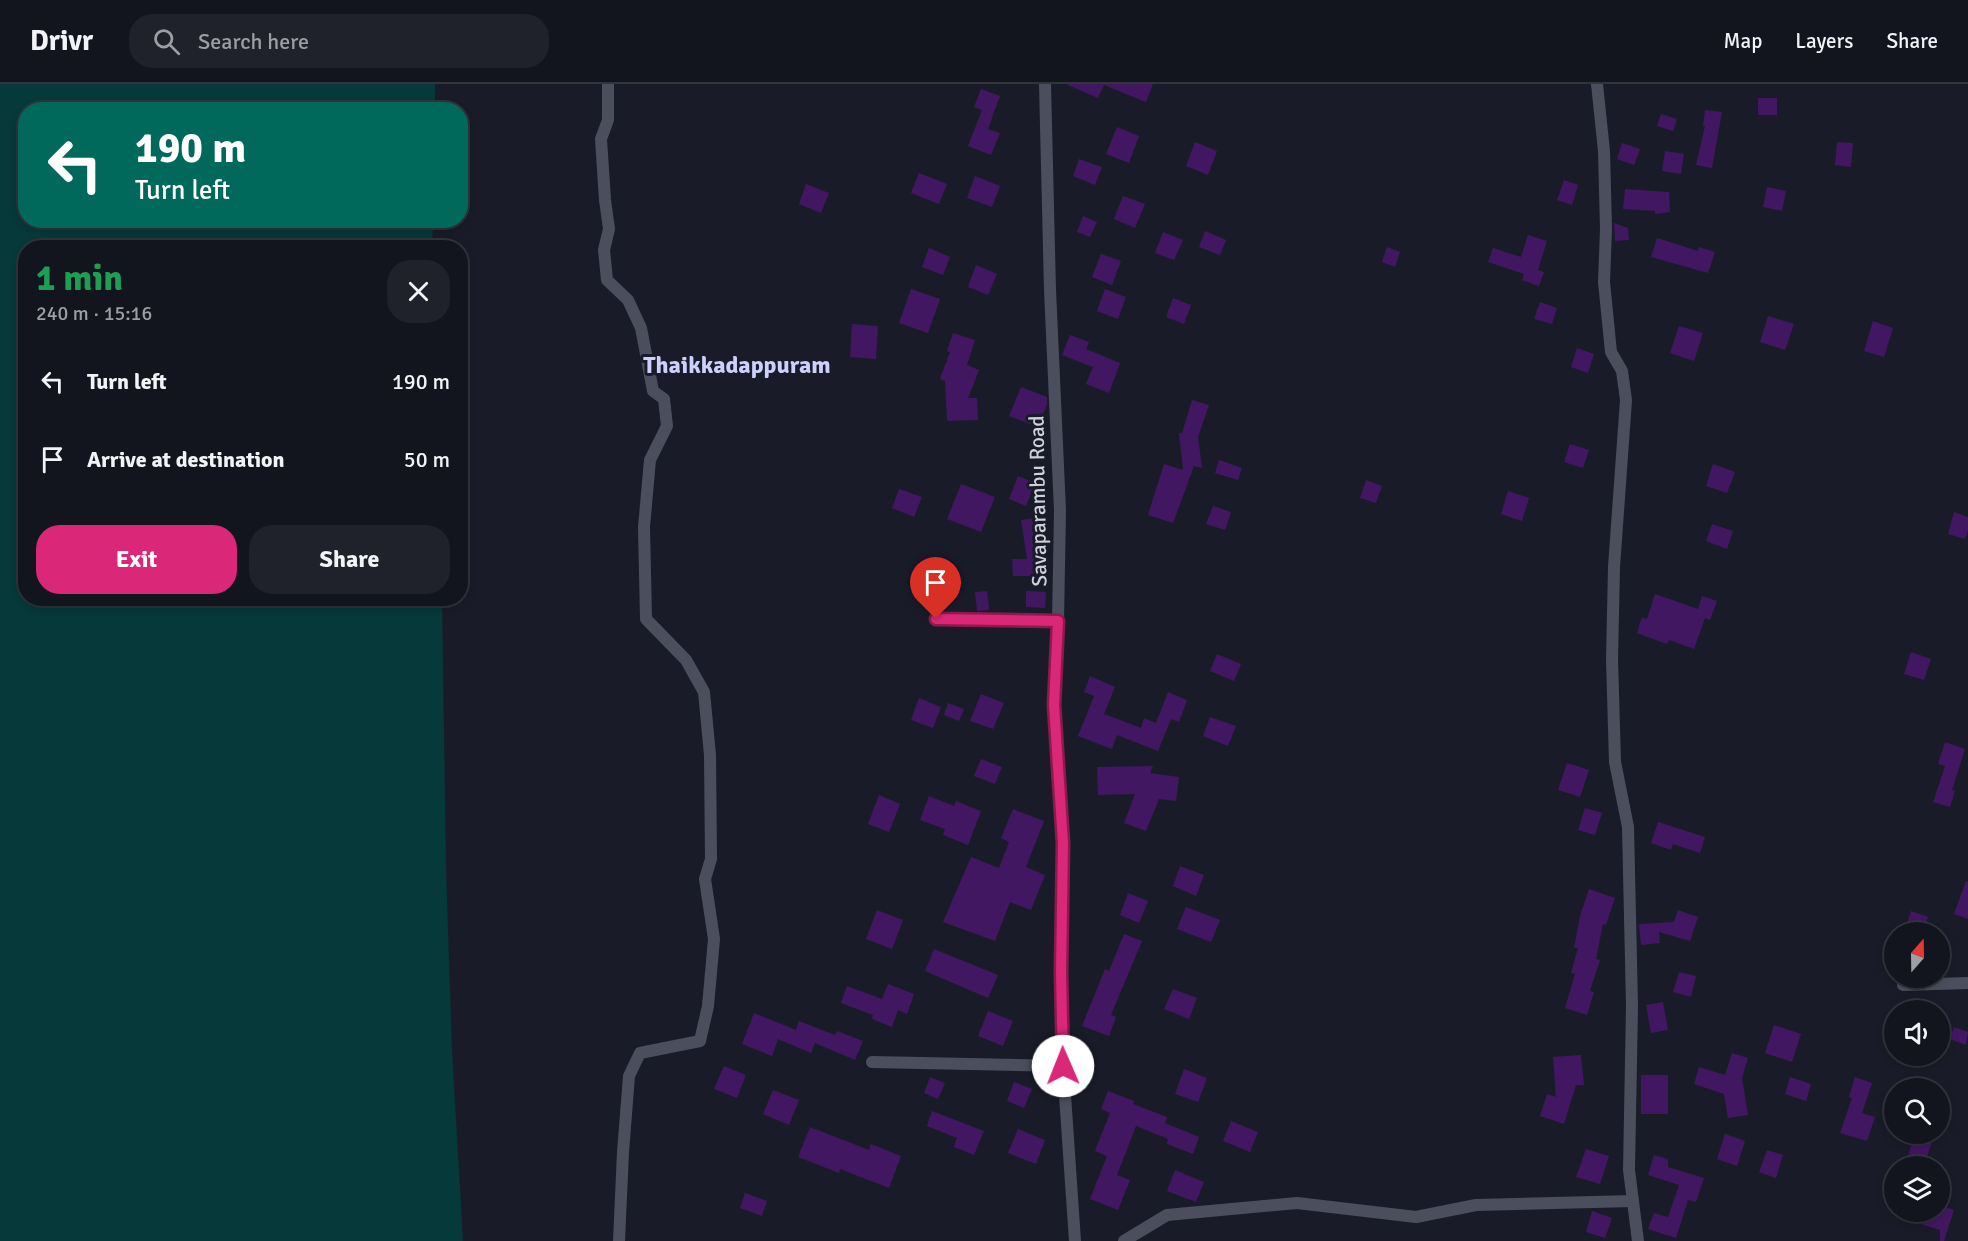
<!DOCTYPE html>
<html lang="en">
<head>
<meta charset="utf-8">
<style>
	:root { --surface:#13151e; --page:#20222b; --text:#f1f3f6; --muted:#9d9fa4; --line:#32343c; --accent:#db2777 }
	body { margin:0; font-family:Signika,sans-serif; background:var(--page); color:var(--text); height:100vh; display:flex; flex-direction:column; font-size:22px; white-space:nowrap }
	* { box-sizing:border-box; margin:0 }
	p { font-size:20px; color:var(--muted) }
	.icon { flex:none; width:33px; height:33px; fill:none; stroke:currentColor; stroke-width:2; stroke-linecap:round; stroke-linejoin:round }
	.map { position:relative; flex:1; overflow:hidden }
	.sheet { position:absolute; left:18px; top:156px; width:450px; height:366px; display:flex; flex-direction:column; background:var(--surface); border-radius:24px; box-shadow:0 3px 9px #0003,0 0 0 2px var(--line) }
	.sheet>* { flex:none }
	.banner { position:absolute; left:18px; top:18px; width:450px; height:126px; border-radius:24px; box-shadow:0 3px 9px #0003,0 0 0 2px var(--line); background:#00695c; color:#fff; overflow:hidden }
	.needle { width:39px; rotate:20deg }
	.controls { position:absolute; left:1884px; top:838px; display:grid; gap:12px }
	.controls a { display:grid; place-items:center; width:66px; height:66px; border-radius:50%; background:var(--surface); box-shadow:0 3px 9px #0003,0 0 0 2px var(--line); font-size:30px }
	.pin { position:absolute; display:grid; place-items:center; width:51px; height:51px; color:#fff; margin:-62px -26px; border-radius:50% 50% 50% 0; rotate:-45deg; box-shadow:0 0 6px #0007 }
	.pin .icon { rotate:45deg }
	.me { position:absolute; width:66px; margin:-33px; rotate:359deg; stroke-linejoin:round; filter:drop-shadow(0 0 4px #0008) }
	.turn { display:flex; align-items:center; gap:21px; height:126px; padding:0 18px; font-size:27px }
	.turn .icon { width:78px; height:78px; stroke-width:2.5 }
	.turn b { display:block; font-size:42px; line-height:51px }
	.round { display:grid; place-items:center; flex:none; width:63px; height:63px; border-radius:24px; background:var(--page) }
	.headline { display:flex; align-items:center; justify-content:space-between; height:102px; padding:0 18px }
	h1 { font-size:36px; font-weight:700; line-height:45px; color:#1e9e55 }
	.cta { display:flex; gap:12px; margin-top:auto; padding:12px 18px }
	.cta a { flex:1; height:69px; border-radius:24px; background:var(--accent); color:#fff; font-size:24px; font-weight:700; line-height:69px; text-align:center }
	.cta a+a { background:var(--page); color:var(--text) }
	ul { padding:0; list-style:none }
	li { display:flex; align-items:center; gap:18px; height:78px; padding:0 18px }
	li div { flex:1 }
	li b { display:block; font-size:22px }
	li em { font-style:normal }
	header { display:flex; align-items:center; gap:36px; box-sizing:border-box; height:84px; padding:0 30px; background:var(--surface); border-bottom:2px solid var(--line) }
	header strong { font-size:28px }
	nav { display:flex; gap:33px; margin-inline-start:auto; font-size:21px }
	.search { width:420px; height:54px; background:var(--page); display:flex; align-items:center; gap:15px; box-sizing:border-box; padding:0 21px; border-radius:24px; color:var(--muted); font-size:22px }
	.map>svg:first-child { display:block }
	.water { fill:#06393a }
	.building { fill:#421761 }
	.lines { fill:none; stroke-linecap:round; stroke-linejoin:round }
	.minor { stroke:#4b4f5d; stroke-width:12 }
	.route-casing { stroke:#8e194d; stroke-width:15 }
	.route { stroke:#db2777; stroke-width:10 }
	.labels { text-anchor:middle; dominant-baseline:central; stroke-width:6; stroke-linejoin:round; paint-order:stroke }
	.street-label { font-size:21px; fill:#cfd1da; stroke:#191c28 }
	.quarter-label { font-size:24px; font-weight:bold; fill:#ccd0fb; stroke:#191c28 }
</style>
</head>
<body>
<header>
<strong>Drivr</strong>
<div class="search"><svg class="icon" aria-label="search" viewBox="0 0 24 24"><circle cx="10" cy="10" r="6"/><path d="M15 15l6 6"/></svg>Search here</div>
<nav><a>Map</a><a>Layers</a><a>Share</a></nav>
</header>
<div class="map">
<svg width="1968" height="1157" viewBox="0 0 1968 1157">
	<rect width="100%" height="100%" fill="#191c28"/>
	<polygon class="water" points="0,0 435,0 435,25 26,26 26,136 433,137 432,163 26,164 26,514 442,515 446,784 452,966 463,1157 0,1157"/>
	<g class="building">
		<polygon points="1066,0 1153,0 1146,18 1104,1 1098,14"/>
		<polygon points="981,5 1000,12 988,45 1000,49 991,71 968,62 982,26 974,23"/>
		<rect x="1758" y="14" width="19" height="17"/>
		<polygon points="1705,26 1722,28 1712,84 1696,81 1705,42 1703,42"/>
		<polygon points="1661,30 1677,35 1673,47 1657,42"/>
		<polygon points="1117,43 1139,52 1129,79 1106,70"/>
		<polygon points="1195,58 1217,67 1208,91 1186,82"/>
		<polygon points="1837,58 1853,59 1851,83 1835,81"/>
		<polygon points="1622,59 1640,65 1634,81 1617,75"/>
		<polygon points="1665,67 1684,70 1681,90 1662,87"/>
		<polygon points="1079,75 1102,83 1095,101 1073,92"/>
		<polygon points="919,89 947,100 939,120 911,109"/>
		<polygon points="975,92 1000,102 992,123 967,114"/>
		<polygon points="1564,96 1578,101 1572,121 1557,116"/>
		<polygon points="806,100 829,109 821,129 799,120"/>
		<polygon points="1767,103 1786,107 1782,127 1763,123"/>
		<polygon points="1625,105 1669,108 1670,128 1655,130 1655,127 1623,125"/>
		<polygon points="1123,112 1145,120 1135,144 1114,135"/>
		<polygon points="1083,132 1097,138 1090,153 1077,148"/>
		<polygon points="1614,139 1628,144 1629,156 1615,157"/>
		<polygon points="1205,147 1226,156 1220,171 1199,163"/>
		<polygon points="1163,148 1183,156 1174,176 1155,169"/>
		<polygon points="1528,151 1547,157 1538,186 1544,188 1539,202 1522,196 1524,190 1488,178 1493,164 1521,173"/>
		<polygon points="1657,154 1698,167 1699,163 1715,168 1708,189 1651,173"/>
		<polygon points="1387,163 1400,168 1395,183 1382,178"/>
		<polygon points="929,164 950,173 943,191 922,183"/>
		<polygon points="1101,170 1121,177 1112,201 1092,193"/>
		<polygon points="976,181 997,190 988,211 968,203"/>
		<polygon points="911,205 940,215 928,249 899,239"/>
		<polygon points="1105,205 1126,213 1118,235 1097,227"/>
		<polygon points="1173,214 1191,221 1184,240 1166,233"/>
		<polygon points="1540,218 1557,224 1552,240 1534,235"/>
		<polygon points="1768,232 1794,240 1785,266 1760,258"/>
		<polygon points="1873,237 1893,244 1884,273 1864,267"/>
		<polygon points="852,240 878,242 876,275 850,273"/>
		<polygon points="1679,242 1703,249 1694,277 1670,269"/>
		<polygon points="953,249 975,256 967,281 979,286 968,314 977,314 978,336 947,337 945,297 940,295 950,268 947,267"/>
		<polygon points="1070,251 1089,258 1086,265 1120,279 1109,309 1086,300 1093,283 1062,271"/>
		<polygon points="1577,264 1594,270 1588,289 1571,283"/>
		<polygon points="1021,303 1047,313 1047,320 1038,343 1009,332"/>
		<polygon points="1192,316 1209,321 1198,353 1202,384 1194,382 1173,439 1148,431 1164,380 1183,386 1179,349 1182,349"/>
		<polygon points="1570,360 1589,366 1583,384 1564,378"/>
		<polygon points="1219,376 1242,384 1238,396 1215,389"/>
		<polygon points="1713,380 1735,388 1727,409 1706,402"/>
		<polygon points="1018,392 1035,399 1026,422 1009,415"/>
		<polygon points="1366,396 1382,402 1376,419 1360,414"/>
		<polygon points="961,400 995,413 981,448 947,435"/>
		<polygon points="899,405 922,413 914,433 892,424"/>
		<polygon points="1508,407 1529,414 1522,437 1501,430"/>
		<polygon points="1213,422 1231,428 1225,446 1206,440"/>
		<polygon points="1954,428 1968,433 1968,446 1965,455 1948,450"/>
		<polygon points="1042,433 1046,454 1035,456 1036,492 1013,492 1012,475 1027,475 1021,436"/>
		<polygon points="1712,440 1733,447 1727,465 1706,457"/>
		<polygon points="987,507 989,526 977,527 975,508"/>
		<polygon points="1026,507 1046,508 1045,524 1026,523"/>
		<polygon points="1655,510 1698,525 1702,512 1717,517 1710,536 1705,534 1694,565 1669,556 1667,560 1637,549 1642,533 1647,535"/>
		<polygon points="1911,568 1931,575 1924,596 1904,590"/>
		<polygon points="1217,570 1241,580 1234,597 1210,587"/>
		<polygon points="1090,592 1115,603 1104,630 1141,644 1144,634 1156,639 1168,608 1187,616 1179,638 1171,635 1158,667 1117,651 1112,665 1078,652 1094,612 1084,608"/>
		<polygon points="981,610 1004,619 993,645 970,637"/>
		<polygon points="919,614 941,623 933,644 911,636"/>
		<polygon points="948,619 964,625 959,637 944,631"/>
		<polygon points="1210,633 1236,642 1228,662 1203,652"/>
		<polygon points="1945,658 1965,665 1952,706 1955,707 1950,723 1933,718 1945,682 1938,680"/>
		<polygon points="981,675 1002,683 995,700 974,692"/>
		<polygon points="1567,679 1589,686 1580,713 1558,706"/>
		<polygon points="1153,682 1150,689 1179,693 1176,717 1159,715 1146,747 1124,739 1135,710 1098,711 1097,683"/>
		<polygon points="879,711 900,720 889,748 868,740"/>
		<polygon points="929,712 954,722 956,717 981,727 968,761 943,751 945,745 920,736"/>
		<polygon points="1585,724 1602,729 1595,751 1578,746"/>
		<polygon points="1013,725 1044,737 1026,783 1045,791 1031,826 1010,818 995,857 943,838 971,773 999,784 1009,758 1001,754"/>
		<polygon points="1658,738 1705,753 1700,769 1673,760 1671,766 1651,759"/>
		<polygon points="1180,782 1204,791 1196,812 1173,802"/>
		<polygon points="1966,797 1968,797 1968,835 1954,830"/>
		<polygon points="1589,805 1615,814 1606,841 1603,840 1596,875 1600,876 1590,907 1594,908 1587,931 1565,924 1575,890 1571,889 1578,864 1574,864 1580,832"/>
		<polygon points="1128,809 1148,817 1139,839 1120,831"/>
		<polygon points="1186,823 1220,836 1211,858 1177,845"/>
		<polygon points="877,826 903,836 892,865 866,855"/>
		<polygon points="1678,826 1698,833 1690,857 1659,848 1660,859 1641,861 1639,840 1674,838"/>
		<polygon points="1911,827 1928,833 1923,849 1904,849"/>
		<polygon points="1124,850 1142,857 1111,931 1116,933 1109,952 1082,942 1105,885 1109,887"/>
		<polygon points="934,865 998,891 988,914 925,887"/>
		<polygon points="1679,888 1696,892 1691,913 1673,908"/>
		<polygon points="888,900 914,910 907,930 898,926 892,943 872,935 873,931 841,919 847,902 882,915"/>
		<polygon points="1173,905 1197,914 1189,935 1164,925"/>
		<polygon points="1663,918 1668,946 1651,949 1646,921"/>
		<polygon points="988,927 1013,937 1003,962 978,952"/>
		<polygon points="754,929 796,946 799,937 835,951 837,947 863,957 855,976 815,959 811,969 778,955 772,972 742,960"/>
		<polygon points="1774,941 1801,950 1792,978 1765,969"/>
		<polygon points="1954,943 1968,948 1966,961 1950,955"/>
		<polygon points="1732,969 1748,974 1742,994 1748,1031 1728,1034 1724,1010 1694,1000 1699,983 1725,991"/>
		<polygon points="1581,971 1584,1001 1576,1001 1564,1040 1540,1032 1547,1010 1556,1013 1553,973"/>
		<polygon points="724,982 746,991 737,1014 714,1005"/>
		<polygon points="1184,985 1207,994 1198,1018 1175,1010"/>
		<rect x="1641" y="991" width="27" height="39"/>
		<polygon points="930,993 945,999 938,1015 924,1009"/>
		<polygon points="1790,993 1811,1000 1806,1017 1785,1010"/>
		<polygon points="1855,993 1872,999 1862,1029 1875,1033 1867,1057 1840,1049 1852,1014 1849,1013"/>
		<polygon points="1014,998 1032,1005 1024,1024 1007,1017"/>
		<polygon points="773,1006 799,1016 789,1041 763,1030"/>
		<polygon points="1108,1007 1134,1017 1133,1020 1167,1033 1165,1039 1199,1053 1193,1070 1167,1060 1168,1055 1136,1042 1117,1091 1130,1096 1118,1126 1090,1115 1107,1072 1095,1067 1110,1029 1101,1025"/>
		<polygon points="932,1027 984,1047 974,1071 954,1063 957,1054 927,1042"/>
		<polygon points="1231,1037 1258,1048 1250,1068 1223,1057"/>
		<polygon points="810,1043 869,1066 871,1060 901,1072 889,1104 840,1085 839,1089 798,1073"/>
		<polygon points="1018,1045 1045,1056 1036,1080 1008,1069"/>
		<polygon points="1725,1050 1745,1057 1737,1082 1717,1075"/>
		<polygon points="1914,1052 1932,1058 1925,1078 1908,1073"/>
		<polygon points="1586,1065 1609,1072 1600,1100 1576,1093"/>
		<polygon points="1767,1066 1783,1071 1776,1094 1759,1088"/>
		<polygon points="1654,1071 1668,1075 1668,1083 1704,1094 1696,1118 1688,1116 1676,1154 1648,1145 1654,1129 1668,1133 1679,1101 1648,1091"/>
		<polygon points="1175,1086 1204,1098 1196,1118 1167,1107"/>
		<polygon points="745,1109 767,1117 762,1132 740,1124"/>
		<polygon points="1940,1121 1954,1126 1944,1157 1940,1157 1940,1146 1921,1140 1925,1128 1940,1128"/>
		<polygon points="1592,1127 1612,1134 1605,1154 1586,1148"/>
	</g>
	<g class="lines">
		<g class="minor">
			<polyline points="608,0 608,36 601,55 605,116 609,145 604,166 607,196 628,216 641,244 653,307 664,315 667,342 650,376 644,443 646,535 686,576 704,608 710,671 711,775 705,795 714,855 708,922 700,957 640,969 629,992 623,1068 619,1157"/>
			<polyline points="1045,0 1050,206 1060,426 1058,537 1054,621 1063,759 1061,888 1063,982 1075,1157"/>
			<polyline points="1597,0 1604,67 1606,145 1604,198 1611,268 1622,287 1626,316 1614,483 1612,575 1615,678 1628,743 1632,922 1629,1086 1638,1157"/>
			<polyline points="936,535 1058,537"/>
			<polyline points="1903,901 1968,899"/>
			<polyline points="872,978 1063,982"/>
			<polyline points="1124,1157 1167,1131 1297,1119 1416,1133 1476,1121 1633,1117"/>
		</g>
	</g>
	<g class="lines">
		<defs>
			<polyline id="route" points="936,535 1058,537 1054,621 1063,759 1061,888 1063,982"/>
		</defs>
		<use href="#route" class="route-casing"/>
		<use href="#route" class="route"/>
	</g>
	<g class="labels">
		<g class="street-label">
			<text transform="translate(1038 417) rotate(-91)">Savaparambu Road</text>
		</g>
		<g class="quarter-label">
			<text x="737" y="281">Thaikkadappuram</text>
		</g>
	</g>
</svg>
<div class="controls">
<a><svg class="needle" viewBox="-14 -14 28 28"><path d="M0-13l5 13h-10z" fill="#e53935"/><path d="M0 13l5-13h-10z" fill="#9d9fa4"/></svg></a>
<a><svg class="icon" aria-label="sound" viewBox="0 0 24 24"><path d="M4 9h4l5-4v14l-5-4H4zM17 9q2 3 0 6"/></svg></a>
<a><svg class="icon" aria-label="search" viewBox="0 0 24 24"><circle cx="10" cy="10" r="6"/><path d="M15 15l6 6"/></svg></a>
<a><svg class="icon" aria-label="layers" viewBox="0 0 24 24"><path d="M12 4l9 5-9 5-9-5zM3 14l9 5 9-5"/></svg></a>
</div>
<div class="pin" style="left:936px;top:535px;background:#d93025"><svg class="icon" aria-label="arrive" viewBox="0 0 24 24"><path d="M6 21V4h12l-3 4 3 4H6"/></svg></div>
<svg class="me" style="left:1063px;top:982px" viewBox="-20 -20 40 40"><circle r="19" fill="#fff"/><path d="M0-13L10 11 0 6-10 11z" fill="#db2777"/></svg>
<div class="banner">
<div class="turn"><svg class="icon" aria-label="left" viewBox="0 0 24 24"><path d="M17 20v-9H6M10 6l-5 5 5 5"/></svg><div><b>190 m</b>Turn left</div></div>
</div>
<section class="sheet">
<div class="headline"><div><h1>1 min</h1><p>240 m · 15:16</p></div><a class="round"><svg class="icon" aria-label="close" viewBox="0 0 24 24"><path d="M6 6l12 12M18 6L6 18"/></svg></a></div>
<ul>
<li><svg class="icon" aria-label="left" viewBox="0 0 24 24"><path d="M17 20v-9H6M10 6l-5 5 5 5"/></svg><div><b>Turn left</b></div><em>190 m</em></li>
<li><svg class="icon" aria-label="arrive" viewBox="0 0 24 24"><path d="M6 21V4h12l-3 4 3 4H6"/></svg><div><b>Arrive at destination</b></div><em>50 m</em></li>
</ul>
<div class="cta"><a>Exit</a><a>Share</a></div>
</section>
</div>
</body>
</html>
